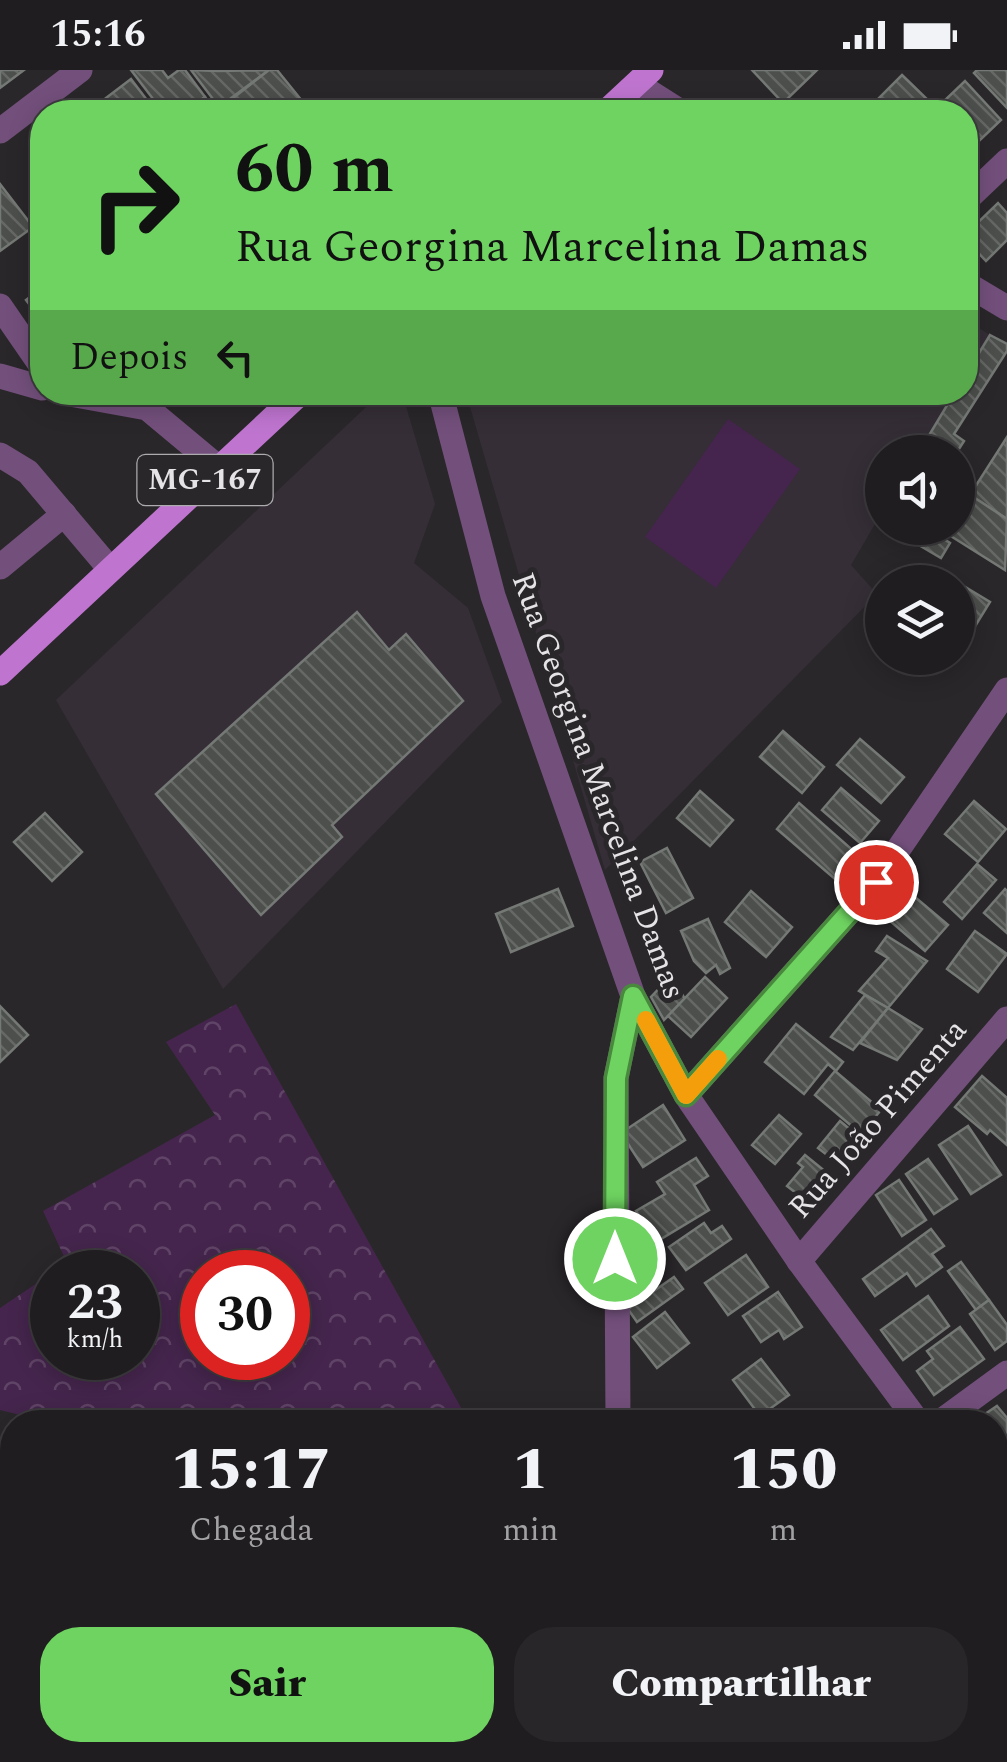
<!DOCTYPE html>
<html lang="pt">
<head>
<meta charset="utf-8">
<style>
	:root { --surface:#201d20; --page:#282629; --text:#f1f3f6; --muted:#a2a2a5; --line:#3d3b3e; --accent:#6ed360 }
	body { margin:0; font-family:Spectral,serif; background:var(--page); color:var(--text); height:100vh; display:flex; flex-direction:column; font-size:38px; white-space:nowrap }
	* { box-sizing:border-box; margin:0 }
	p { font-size:32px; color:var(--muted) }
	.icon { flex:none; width:55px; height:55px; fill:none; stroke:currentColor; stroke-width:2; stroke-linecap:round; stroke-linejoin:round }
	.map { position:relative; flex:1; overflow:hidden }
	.side { position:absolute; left:0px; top:1340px; width:1008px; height:352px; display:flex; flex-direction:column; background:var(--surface); border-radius:40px 40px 0 0; box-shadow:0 5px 25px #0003,0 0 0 2px var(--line) }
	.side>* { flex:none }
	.guide { position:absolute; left:30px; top:30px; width:948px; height:305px; border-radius:40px; box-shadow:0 5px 25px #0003,0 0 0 2px var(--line); background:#6ed360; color:#111; overflow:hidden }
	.buttons { position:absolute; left:865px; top:365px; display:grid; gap:20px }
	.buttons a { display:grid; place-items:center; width:110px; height:110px; border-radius:50%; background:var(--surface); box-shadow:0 5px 25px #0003,0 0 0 2px var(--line); font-size:50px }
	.speed { position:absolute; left:30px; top:1180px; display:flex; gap:20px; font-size:50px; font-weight:700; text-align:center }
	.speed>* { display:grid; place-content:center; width:130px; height:130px; border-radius:50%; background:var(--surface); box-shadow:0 5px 25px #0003,0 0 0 2px var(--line); line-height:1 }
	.speed small { font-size:25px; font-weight:400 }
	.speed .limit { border:15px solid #d22; background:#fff; color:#111 }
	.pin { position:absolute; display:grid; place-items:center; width:85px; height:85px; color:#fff; margin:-42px; border:5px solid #fff; border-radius:50%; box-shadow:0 2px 10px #0007 }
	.me { position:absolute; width:110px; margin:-55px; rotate:0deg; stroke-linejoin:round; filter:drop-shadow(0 0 8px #0008) }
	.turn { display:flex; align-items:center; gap:35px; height:210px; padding:0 40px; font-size:45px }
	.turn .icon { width:130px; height:130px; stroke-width:2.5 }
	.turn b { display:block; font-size:70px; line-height:85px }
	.then { display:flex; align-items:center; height:95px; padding:0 40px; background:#0003; gap:20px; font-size:38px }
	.eta { display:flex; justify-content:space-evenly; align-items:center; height:170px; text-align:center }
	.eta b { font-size:60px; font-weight:800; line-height:70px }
	.primary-button { display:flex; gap:20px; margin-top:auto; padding:20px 40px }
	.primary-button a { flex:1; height:115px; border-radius:40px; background:var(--accent); color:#111; font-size:40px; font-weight:800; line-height:115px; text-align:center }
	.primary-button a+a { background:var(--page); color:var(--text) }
	.status { display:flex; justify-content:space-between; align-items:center; height:70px; padding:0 50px; background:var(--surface); direction:ltr }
	.status svg { height:28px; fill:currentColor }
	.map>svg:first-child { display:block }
	.built { fill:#352e37 }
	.forest { fill:url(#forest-crowns); fill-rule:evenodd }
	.pitch { fill:#45254d }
	.building { fill:url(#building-back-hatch); stroke:#757975; stroke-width:2.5 }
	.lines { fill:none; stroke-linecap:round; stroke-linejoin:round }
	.path { stroke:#6e6b6e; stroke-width:5; stroke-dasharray:2.5 8; stroke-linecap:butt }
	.minor { stroke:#73507c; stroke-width:25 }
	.major { stroke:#bf75d0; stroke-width:25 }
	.route-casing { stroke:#48893e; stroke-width:25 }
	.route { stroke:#6ed360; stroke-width:18 }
	.slow { stroke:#f59e0b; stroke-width:18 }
	.labels { text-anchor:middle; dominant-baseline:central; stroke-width:10; stroke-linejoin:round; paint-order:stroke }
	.shield { fill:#2a272a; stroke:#adabae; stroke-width:2.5 }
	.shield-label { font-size:30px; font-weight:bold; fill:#e5e3e6 }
	.street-label { font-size:32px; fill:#e5e3e6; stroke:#2a272a }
</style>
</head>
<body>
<div class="status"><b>15:16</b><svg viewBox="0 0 49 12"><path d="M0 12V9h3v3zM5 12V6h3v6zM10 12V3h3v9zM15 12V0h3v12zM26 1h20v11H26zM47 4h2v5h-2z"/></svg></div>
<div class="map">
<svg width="1007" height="1692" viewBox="0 0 1007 1692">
	<defs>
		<pattern id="forest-crowns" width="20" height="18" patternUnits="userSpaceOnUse" patternTransform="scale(2.5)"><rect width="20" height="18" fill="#45254d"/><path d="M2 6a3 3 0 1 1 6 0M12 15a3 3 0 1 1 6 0" fill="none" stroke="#604467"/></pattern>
		<pattern id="building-back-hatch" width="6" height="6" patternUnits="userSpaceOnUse" patternTransform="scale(2.5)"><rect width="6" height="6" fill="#4c4f4c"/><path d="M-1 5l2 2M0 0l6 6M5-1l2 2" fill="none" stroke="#666866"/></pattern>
	</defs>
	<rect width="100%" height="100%" fill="#2a272a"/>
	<g class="built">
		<polygon points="965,249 990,265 965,306"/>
		<polygon points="381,323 402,323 435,434 414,493 468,538 502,632 223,919 56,630"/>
		<polygon points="466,323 955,323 919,382 882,382 882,442 851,495 877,524 605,800"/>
	</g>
	<path class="forest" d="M236,934l233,418h-420l-49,-12v-102l52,-35v85h86v-86h-85l14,-9 -24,-52 172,-96 -49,-73zM202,1202h86v86h-86z"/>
	<polygon class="pitch" points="728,349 800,399 716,518 645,467"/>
	<g class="building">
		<polygon points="0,0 24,0 0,18"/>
		<polygon points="131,0 162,0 168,8 179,0 185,0 205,27 183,42 163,42"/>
		<polygon points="191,0 218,1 269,0 219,37"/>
		<polygon points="269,0 277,0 311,42 228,42 223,36"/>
		<polygon points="752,0 817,0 783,33"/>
		<polygon points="977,0 1007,0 1007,38 974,3"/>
		<polygon points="902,5 936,38 931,42 889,42 877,30"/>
		<polygon points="131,9 156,42 117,42 106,28"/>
		<polygon points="965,11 1001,50 980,70 965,55 965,42 953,42 943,32"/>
		<polygon points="205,27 216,42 183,42"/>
		<polygon points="0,114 33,157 0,181"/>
		<polygon points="998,133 1007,143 1007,170 986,191 965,169 965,165"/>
		<polygon points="42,218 42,251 26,230"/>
		<polygon points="990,265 1007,274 1007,281 954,364 964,371 957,382 919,382 955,322 965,322 965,306"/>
		<polygon points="1007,367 1007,449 970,425"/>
		<polygon points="958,417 1007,449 1005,500 938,458 958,458"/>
		<polygon points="890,458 926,458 950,473 941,488"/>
		<polygon points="942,503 990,532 966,571 958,566 958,512 936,512"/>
		<polygon points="357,542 389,580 406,564 463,631 332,755 342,767 261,845 156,724"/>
		<polygon points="882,547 882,574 870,566"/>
		<polygon points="783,661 824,697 802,723 760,687"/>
		<polygon points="860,669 904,707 881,733 837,695"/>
		<polygon points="841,718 879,751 860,773 822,740"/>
		<polygon points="700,721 733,750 710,776 677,748"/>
		<polygon points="974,731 1006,759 978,792 945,764"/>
		<polygon points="799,733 857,784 835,809 777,759"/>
		<polygon points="45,743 82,782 52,811 14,772"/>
		<polygon points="667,778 693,828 666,843 640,792"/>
		<polygon points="977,794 996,810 962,849 944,832"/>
		<polygon points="903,817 948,855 925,881 881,843"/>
		<polygon points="558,819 573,856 511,882 496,844"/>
		<polygon points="1005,819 1007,821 1007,863 984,843"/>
		<polygon points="751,821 792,857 766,887 725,852"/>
		<polygon points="708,849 730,898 720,904 716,895 706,903 694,891 681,861"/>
		<polygon points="975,861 1007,884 978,922 947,899"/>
		<polygon points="887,866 927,891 888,938 859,921 888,888 876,881"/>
		<polygon points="671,906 685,929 664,950 651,927"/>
		<polygon points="705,907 727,928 691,967 668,946"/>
		<polygon points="865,925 888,938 853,980 831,967"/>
		<polygon points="0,936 28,965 0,992"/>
		<polygon points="888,938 922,959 897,990 860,973"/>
		<polygon points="796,954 843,992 836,1001 828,994 804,1024 765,992"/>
		<polygon points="835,1001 881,1040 861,1064 815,1025"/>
		<polygon points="982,1006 1007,1028 1007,1075 990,1060 987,1064 955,1037"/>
		<polygon points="663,1035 685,1070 643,1097 621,1063"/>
		<polygon points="779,1045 801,1064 775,1094 752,1075"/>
		<polygon points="840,1051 865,1072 844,1098 818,1078"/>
		<polygon points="968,1056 1001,1105 971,1124 939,1075"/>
		<polygon points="805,1085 832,1107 803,1143 792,1135 800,1126 787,1116 803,1097 798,1093"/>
		<polygon points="696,1088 708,1106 694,1115 709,1140 656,1172 636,1141 665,1124 657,1112"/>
		<polygon points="928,1089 957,1129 934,1144 906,1104"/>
		<polygon points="899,1110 926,1150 902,1166 876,1125"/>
		<polygon points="704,1153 711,1163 722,1156 731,1169 686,1200 669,1177"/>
		<polygon points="931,1159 944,1176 932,1184 942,1197 916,1216 907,1203 875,1226 863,1209"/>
		<polygon points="746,1185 768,1217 728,1245 705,1213"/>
		<polygon points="961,1192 989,1230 976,1240 948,1201"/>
		<polygon points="674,1207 683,1219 637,1252 628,1239"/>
		<polygon points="778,1222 802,1257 784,1269 779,1260 761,1272 743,1246"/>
		<polygon points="928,1226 949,1256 903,1290 881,1260"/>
		<polygon points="989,1230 1007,1255 1007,1271 995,1280 970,1244"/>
		<polygon points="665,1242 689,1273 657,1298 633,1267"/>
		<polygon points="960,1257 984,1289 934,1325 917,1301 933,1289 927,1281"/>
		<polygon points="761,1289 789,1325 760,1346 733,1310"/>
		<polygon points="997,1336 1007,1348 1007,1376 995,1384 995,1352 982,1352 979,1348"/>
		<polygon points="1007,1563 1007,1592 995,1582 995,1577"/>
		<polygon points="240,1680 248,1692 214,1692"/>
		<polygon points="387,1680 429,1680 436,1692 364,1692"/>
		<polygon points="584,1680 624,1680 626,1692 585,1692"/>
	</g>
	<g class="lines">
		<polyline class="path" points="696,1680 704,1692"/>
		<g class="minor">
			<polyline points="637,14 681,42"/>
			<polyline points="0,61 80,0"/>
			<polyline points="965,131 1007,91"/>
			<polyline points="965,213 1007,238"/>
			<polyline points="0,236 42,297"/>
			<polyline points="0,306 42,318"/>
			<polyline points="59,322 147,338 219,398"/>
			<polyline points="440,322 493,526 633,926 686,1025 799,1191 918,1352"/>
			<polyline points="0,385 28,402 110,499"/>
			<polyline points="0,497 64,444"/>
			<polyline points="686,1025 876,812 1007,620"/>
			<polyline points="799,1191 1007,949"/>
			<polyline points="618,1352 616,1008 633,926"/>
			<polyline points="940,1352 1007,1303"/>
			<polyline points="995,1456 1007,1472"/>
			<polyline points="151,1692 176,1680"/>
			<polyline points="540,1692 545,1680"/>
		</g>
		<g class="major">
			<polyline points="606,42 651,0"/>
			<polyline points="0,603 301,322"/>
		</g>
	</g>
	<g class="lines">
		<defs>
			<polyline id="route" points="615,1189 616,1008 633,926 686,1025 876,812"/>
		</defs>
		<use href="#route" class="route-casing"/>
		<use href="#route" class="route"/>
		<polyline class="slow" points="646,950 686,1025 718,989"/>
	</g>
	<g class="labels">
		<rect class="shield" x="137.5" y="385" width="135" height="50" rx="8"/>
		<g class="shield-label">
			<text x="205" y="410">MG-167</text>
		</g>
		<g class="street-label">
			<text transform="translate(598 716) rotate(70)">Rua Georgina Marcelina Damas</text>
			<text transform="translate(878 1049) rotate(-49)">Rua João Pimenta</text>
		</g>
	</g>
</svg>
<div class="buttons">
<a><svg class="icon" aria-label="sound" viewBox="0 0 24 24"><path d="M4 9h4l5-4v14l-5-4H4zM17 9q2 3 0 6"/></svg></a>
<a><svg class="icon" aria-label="layers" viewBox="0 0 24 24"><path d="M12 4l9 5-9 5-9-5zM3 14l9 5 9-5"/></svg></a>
</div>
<div class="speed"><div>23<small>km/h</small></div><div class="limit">30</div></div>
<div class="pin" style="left:876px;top:812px;background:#d93025"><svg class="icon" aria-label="arrive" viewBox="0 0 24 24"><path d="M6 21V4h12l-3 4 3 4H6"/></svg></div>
<svg class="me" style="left:615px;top:1189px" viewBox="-20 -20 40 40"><circle r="17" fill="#6ed360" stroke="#fff" stroke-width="3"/><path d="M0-11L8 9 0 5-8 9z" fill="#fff"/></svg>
<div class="guide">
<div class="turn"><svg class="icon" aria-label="right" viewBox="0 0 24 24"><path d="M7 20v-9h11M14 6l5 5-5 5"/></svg><div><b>60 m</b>Rua Georgina Marcelina Damas</div></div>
<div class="then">Depois<svg class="icon" aria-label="left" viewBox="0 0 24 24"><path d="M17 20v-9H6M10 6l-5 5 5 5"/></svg></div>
</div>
<section class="side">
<div class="eta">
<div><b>15:17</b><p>Chegada</p></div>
<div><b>1</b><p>min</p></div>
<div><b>150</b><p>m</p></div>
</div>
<div class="primary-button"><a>Sair</a><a>Compartilhar</a></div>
</section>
</div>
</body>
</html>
